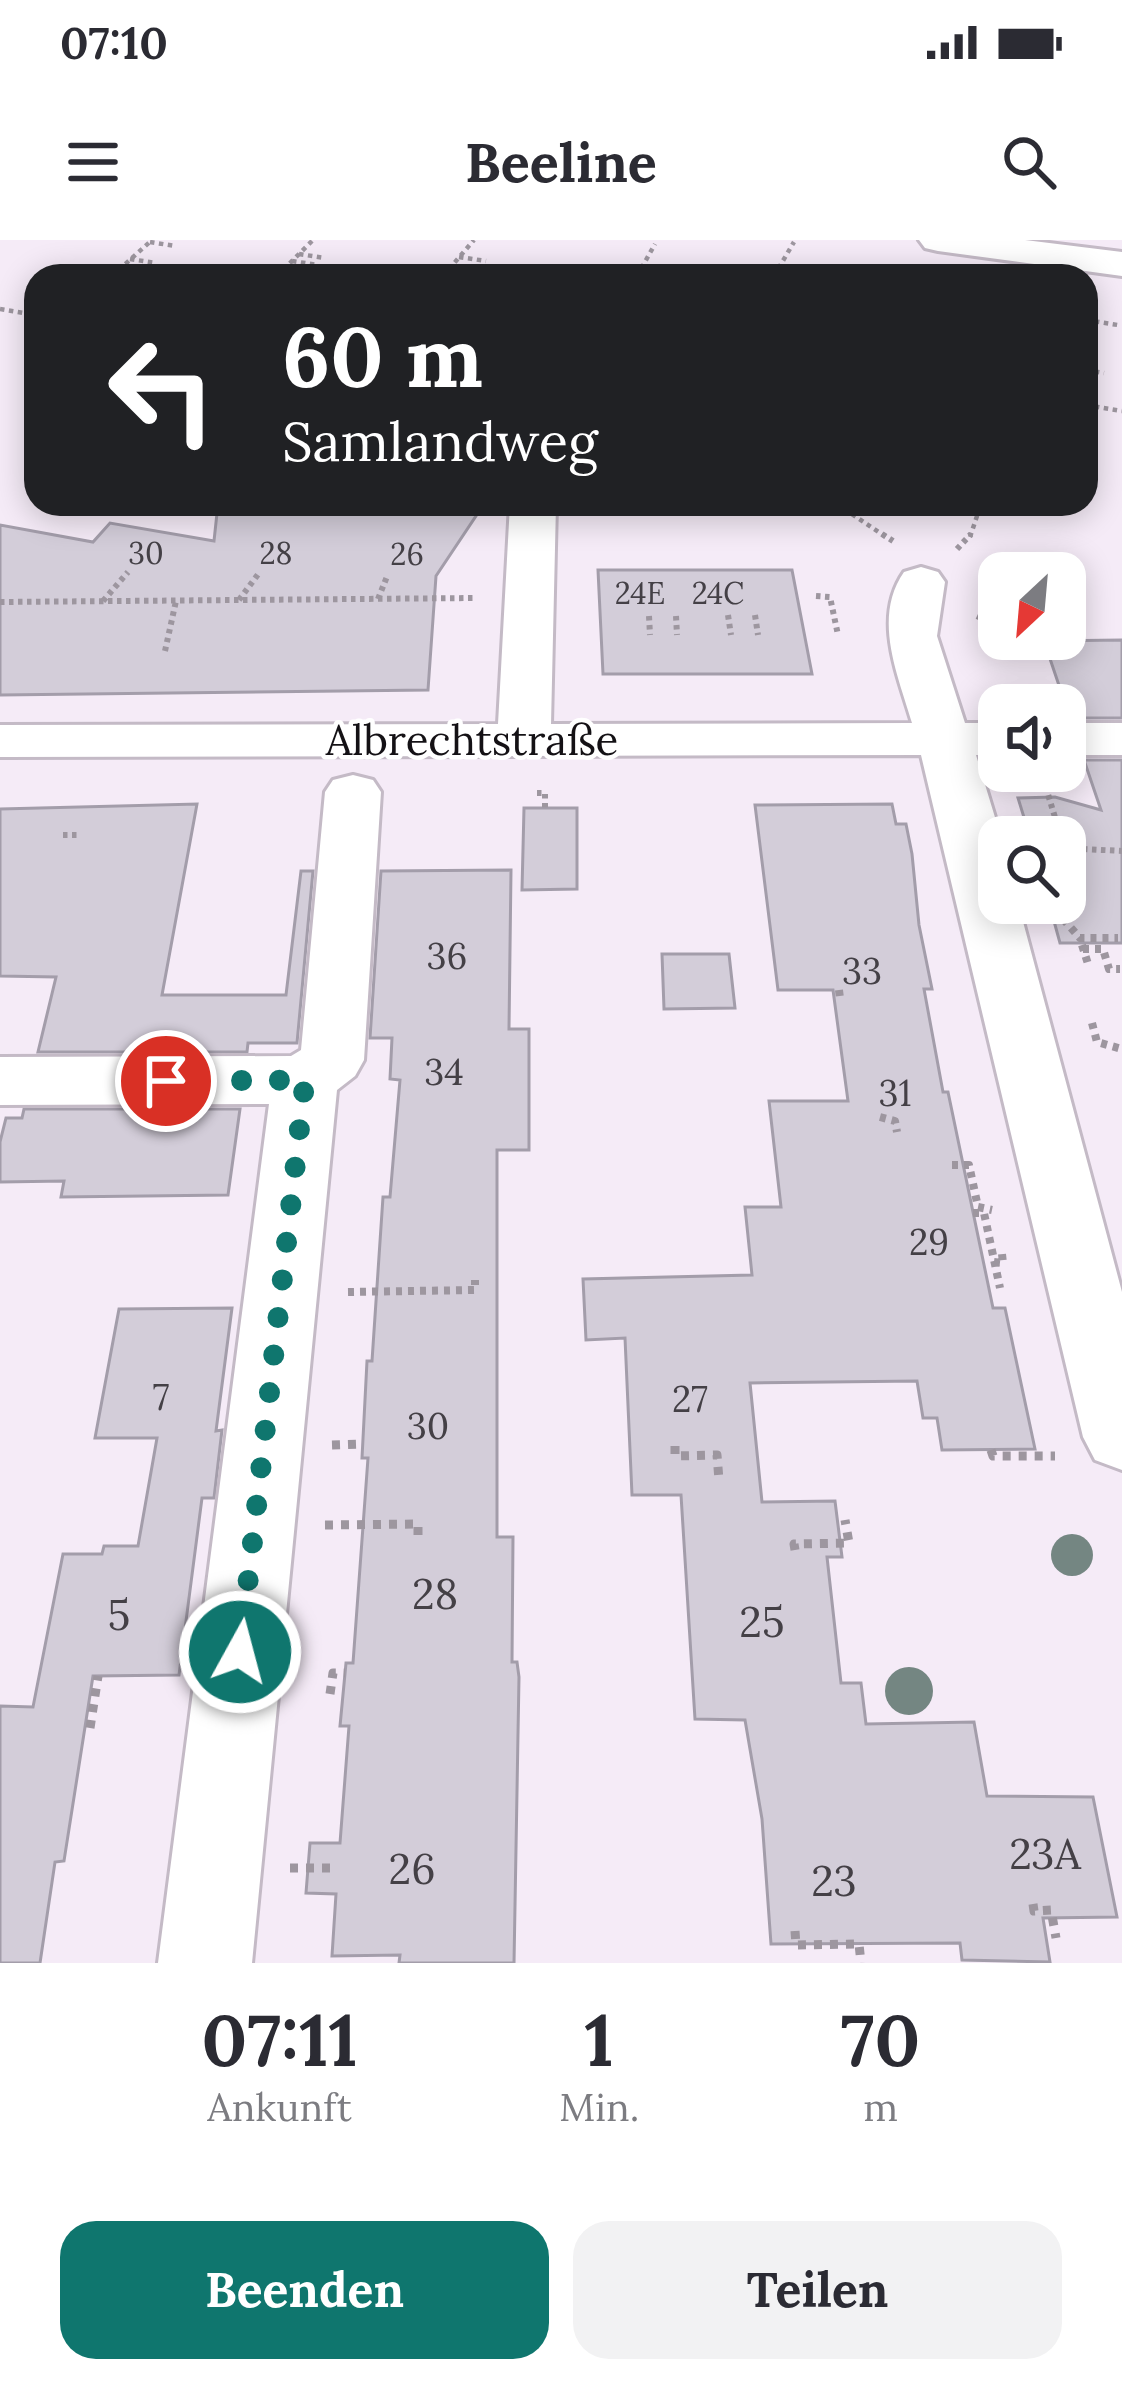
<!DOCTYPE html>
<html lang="de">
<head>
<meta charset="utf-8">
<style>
	:root { --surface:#fff; --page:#f2f2f3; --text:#2b2b33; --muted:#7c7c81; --accent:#0f766e }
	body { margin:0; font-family:Lora,serif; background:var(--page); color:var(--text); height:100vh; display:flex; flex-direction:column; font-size:45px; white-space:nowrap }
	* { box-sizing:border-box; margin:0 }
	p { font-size:39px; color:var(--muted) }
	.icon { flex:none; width:66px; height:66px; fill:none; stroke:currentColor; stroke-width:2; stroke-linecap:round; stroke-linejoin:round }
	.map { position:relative; height:1723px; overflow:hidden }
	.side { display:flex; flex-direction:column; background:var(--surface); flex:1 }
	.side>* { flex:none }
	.hud { position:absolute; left:24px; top:24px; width:1074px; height:252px; border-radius:36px; box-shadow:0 6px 30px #0003; background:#202124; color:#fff; overflow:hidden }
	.needle { width:78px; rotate:206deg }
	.buttons { position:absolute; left:978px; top:312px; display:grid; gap:24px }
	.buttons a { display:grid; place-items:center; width:108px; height:108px; border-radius:24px; background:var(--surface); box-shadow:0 6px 30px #0003; font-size:60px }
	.pin { position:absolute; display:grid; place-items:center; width:102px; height:102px; color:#fff; margin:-51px; border:6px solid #fff; border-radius:50%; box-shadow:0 3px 12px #0007 }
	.me { position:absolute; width:132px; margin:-66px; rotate:7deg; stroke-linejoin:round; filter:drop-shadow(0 0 9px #0008) }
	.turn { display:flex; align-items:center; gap:42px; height:252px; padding:0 60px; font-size:54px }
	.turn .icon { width:156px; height:156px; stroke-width:2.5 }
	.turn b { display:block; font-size:84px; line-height:102px }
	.eta { display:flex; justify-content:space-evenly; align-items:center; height:204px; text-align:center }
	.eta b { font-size:72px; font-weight:700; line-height:84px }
	.primary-button { display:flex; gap:24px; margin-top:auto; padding:24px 60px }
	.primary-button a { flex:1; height:138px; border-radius:36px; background:var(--accent); color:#fff; font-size:48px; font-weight:700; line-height:138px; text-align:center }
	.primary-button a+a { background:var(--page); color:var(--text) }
	.status { display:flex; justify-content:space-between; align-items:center; height:84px; padding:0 60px; background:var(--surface); direction:ltr }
	.status svg { height:33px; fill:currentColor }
	header { display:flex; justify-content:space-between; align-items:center; height:156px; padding:0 60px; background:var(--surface); font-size:54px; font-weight:700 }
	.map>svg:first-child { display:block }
	.building { fill:#d3cdd9; stroke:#a39daa; stroke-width:3 }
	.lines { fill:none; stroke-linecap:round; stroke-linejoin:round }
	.minor-casing { stroke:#c4bac6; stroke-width:6 }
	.path-far3 { stroke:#9d969f; stroke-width:4.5; stroke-dasharray:4.5 4.5; stroke-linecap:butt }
	.path-far2 { stroke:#9d969f; stroke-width:6; stroke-dasharray:4.5 4.5; stroke-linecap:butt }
	.path-far1 { stroke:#9d969f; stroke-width:8; stroke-dasharray:6 6; stroke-linecap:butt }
	.path { stroke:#9d969f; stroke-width:9; stroke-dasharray:8 8; stroke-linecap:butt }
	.minor { fill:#fff; fill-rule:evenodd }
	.tree { fill:#748682 }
	.route { stroke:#0f766e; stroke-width:21; stroke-dasharray:0 37.8 }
	.labels { text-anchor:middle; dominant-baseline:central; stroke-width:9; stroke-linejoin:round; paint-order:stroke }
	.far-number-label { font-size:30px; fill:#444046 }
	.number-label { font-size:36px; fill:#444046 }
	.street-label { font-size:42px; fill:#141115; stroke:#fff }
	.near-number-label { font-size:42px; fill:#444046 }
</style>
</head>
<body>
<div class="status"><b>07:10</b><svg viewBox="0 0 49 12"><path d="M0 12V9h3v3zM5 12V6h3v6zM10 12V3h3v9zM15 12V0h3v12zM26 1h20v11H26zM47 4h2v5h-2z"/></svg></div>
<header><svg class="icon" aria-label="menu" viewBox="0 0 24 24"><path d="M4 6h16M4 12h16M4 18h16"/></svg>Beeline<svg class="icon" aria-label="search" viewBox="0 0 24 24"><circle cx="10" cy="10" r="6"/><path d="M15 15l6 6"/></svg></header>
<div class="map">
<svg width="1122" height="1723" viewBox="0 0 1122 1723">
	<rect width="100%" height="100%" fill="#f5ebf7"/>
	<g class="building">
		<polygon points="218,264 484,264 436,336 428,450 0,455 0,285 93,302 110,283 214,301"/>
		<polygon points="598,330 792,330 812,434 603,434"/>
		<polygon points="1122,400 1122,478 1070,478 1044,401"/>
		<polygon points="1084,520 1122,520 1122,703 1060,703 1049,663 1065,663 1065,597 1030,597 1018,558 1055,557 1101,570"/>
		<polygon points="197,564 162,755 286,755 301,631 313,631 297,803 248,803 247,812 38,812 56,737 0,736 0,569"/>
		<polygon points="892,564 896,584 906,584 912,614 919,685 932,749 924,749 943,852 948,852 993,1068 1005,1068 1035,1209 942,1210 937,1178 923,1178 917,1141 750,1143 762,1262 835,1261 842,1317 827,1317 841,1443 861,1443 866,1484 974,1482 987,1556 1093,1557 1117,1677 1043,1678 1050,1722 962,1720 960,1703 771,1704 762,1579 745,1480 695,1479 681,1255 632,1255 625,1098 586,1100 583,1039 752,1035 745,967 781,967 769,861 848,861 833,750 778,750 755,565"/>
		<polygon points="524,568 577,568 577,649 522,650"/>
		<polygon points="511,630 509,789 529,789 529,910 497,910 497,1297 513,1297 512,1422 517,1422 519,1437 514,1723 399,1723 400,1715 332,1716 336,1654 306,1653 310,1603 340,1603 349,1486 340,1486 346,1423 353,1423 368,1218 362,1218 367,1121 372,1121 383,957 390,957 400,840 390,839 392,798 370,798 381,631"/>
		<polygon points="662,714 729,714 735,768 664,769"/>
		<polygon points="24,869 240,869 228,955 61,957 64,941 0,942 0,902 6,878 22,878"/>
		<polygon points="232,1068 216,1191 222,1190 214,1258 202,1258 179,1435 93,1436 64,1621 55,1622 40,1723 0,1723 0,1466 33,1467 63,1314 102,1314 104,1306 138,1306 157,1198 95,1198 119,1069"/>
	</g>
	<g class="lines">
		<defs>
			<g id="minor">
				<polygon points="919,0 1025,0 1122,12 1122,36 938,11 925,8"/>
				<path d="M510,264h46l-5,220 361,-1c-14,-48 -40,-105 -8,-151l17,-5 17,5 7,10 -8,54 28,87h34v32h-23l25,82 -2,66h19l104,389v178l-27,-10 -12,-23 -162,-682 -921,2v-32l498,-1z"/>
				<rect x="1065" y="483" width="57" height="32"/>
				<polygon points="353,535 373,540 381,552 364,820 355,836 337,850 252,1723 158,1723 269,864 0,865 0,817 291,816 301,810 325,552 333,540"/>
			</g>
		</defs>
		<use href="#minor" class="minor-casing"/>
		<g class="path-far3">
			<polyline points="150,2 175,6"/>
			<polyline points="299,14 325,18"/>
			<polyline points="459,17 486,21"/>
			<polyline points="130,19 156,23"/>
			<polyline points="292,21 318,25"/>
			<polyline points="120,28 146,32"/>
			<polyline points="112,36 152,0"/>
			<polyline points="277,36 313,0"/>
			<polyline points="443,36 474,0"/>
			<polyline points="637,36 655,4"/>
			<polyline points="774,36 794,2"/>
			<polyline points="0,69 36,75"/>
			<polyline points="1086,80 1118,85"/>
			<polyline points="1086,130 1104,133"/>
			<polyline points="1086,165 1122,171"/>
			<polyline points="837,264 886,297"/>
			<polyline points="970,297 981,264"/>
		</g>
		<g class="path-far2">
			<polyline points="882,294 893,301"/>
			<polyline points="957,309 971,294"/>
			<polyline points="816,356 830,357 838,395"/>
			<polyline points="378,359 388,334"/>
			<polyline points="239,360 259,333"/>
			<polyline points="103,361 128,332"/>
			<polyline points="0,362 474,358"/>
			<polyline points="728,375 731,395"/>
			<polyline points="755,375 758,395"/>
			<polyline points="649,376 650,395"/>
			<polyline points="676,376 677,395"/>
			<polyline points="977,376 999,387"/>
			<polyline points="165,411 176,361"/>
			<polyline points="1043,538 1061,597"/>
			<polyline points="537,553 545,553 545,568"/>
			<polyline points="63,595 80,595"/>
			<polyline points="1065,608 1122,611"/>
		</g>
		<g class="path-far1">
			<polyline points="1055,670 1080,698 1118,698"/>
			<polyline points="1082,705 1089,727"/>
			<polyline points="1083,709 1103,709 1109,729 1120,729"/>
			<polyline points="839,750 840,758"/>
			<polyline points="1092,783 1097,802 1122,809"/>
			<polyline points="880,877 895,881 897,892"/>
			<polyline points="952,925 969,925 978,967 992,970"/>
			<polyline points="973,973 984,973 1000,1048"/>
			<polyline points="994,1022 1003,1023 1002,1014"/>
			<polyline points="348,1052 475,1050 475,1040"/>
		</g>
		<g class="path">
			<polyline points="332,1205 362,1204"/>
			<polyline points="675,1206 675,1216 717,1215 719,1240"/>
			<polyline points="991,1210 993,1216 1055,1216"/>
			<polyline points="325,1285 418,1284 418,1297"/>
			<polyline points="795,1310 794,1304 849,1303 845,1280"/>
			<polyline points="330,1454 333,1433 345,1433"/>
			<polyline points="90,1488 98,1436"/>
			<polyline points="290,1628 333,1628"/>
			<polyline points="1033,1664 1034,1671 1051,1670 1056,1698"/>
			<polyline points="795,1691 796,1705 859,1704 861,1723"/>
		</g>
		<use href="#minor" class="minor"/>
	</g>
	<g class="tree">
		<circle cx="1072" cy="1315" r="21"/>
		<circle cx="909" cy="1451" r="24"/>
	</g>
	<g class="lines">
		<polyline class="route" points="166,841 305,840 240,1412"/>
	</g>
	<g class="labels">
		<g class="far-number-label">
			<text x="146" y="313">30</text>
			<text x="276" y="313">28</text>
			<text x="407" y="314">26</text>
			<text x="640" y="353">24E</text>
			<text x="718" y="353">24C</text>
		</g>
		<g class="number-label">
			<text x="447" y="716">36</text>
			<text x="862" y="731">33</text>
			<text x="444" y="832">34</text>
			<text x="895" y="853">31</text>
			<text x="929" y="1002">29</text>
			<text x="161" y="1157">7</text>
			<text x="690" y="1159">27</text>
			<text x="428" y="1186">30</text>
		</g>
		<g class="street-label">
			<text x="472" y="500">Albrechtstraße</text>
		</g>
		<g class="near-number-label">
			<text x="435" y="1354">28</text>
			<text x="119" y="1375">5</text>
			<text x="762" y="1382">25</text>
			<text x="1045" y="1614">23A</text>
			<text x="412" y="1629">26</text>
			<text x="834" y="1641">23</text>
		</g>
	</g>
</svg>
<div class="buttons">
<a><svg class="needle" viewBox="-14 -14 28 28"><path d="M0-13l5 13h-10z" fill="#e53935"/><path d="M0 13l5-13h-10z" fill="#7c7c81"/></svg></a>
<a><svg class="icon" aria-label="sound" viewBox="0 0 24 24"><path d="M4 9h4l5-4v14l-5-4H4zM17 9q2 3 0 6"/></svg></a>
<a><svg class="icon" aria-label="search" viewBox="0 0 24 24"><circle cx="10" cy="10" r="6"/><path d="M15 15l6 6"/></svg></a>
</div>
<div class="pin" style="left:166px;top:841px;background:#d93025"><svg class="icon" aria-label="arrive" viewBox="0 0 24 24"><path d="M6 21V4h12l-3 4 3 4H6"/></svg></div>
<svg class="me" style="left:240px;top:1412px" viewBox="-20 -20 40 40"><circle r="17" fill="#0f766e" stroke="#fff" stroke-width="3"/><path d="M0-11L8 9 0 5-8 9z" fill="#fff"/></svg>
<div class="hud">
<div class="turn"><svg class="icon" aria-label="left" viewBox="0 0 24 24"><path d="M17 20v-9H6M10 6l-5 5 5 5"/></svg><div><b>60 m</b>Samlandweg</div></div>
</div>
</div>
<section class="side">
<div class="eta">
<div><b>07:11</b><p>Ankunft</p></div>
<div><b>1</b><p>Min.</p></div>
<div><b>70</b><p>m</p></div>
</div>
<div class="primary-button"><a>Beenden</a><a>Teilen</a></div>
</section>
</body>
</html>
